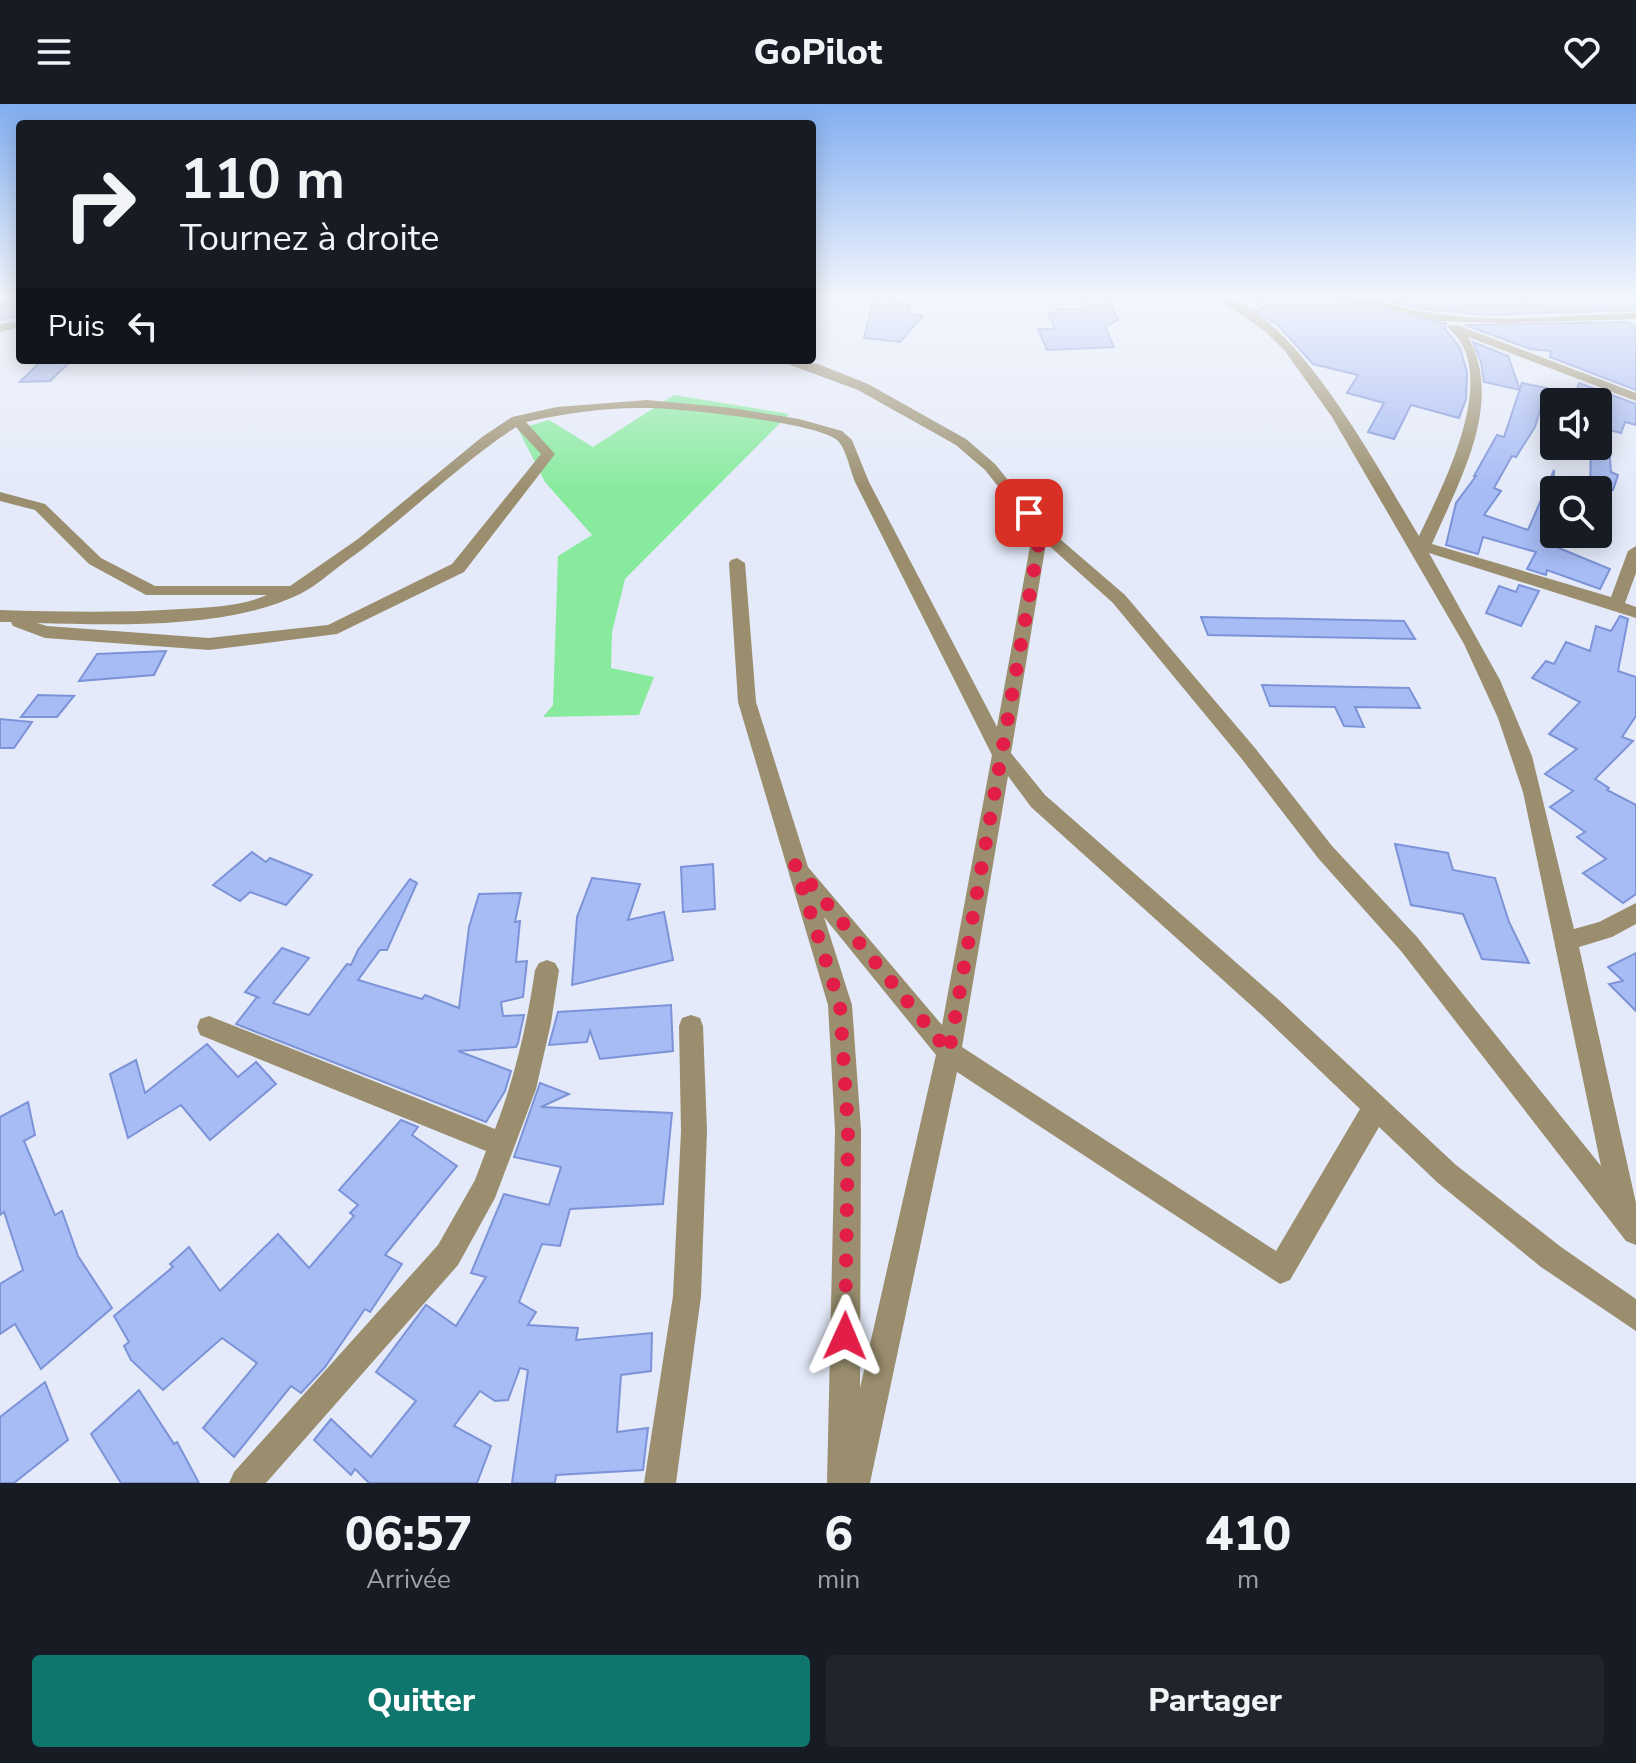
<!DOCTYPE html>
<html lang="fr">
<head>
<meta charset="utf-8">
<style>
	:root { --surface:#171b24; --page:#20242c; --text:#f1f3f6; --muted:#9ea1a6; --accent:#0f766e }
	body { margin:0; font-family:"Nunito Sans",sans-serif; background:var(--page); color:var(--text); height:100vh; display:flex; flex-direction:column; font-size:30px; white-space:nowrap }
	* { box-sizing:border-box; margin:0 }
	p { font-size:26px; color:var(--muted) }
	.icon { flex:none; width:44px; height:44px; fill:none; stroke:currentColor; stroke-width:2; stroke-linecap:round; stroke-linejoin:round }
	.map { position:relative; height:1379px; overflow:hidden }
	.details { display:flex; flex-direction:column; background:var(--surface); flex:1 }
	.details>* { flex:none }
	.hud { position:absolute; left:16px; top:16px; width:800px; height:244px; border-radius:8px; box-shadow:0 4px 20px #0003; background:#171b24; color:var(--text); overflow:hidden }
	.controls { position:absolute; left:1540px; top:284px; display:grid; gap:16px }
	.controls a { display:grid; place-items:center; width:72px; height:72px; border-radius:8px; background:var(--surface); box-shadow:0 4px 20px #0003; font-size:40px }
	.pin { position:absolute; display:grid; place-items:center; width:68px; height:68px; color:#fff; margin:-34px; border-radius:16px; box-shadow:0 4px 12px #0006 }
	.me { position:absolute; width:88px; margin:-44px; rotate:1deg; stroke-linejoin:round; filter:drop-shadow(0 0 6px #0008) }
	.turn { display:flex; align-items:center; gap:28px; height:168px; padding:0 32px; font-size:36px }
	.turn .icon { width:104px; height:104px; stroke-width:2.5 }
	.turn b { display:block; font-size:56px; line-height:68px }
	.then { display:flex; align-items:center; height:76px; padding:0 32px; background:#0003; gap:16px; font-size:30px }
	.eta { display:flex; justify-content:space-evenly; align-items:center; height:136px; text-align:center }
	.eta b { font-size:48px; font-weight:800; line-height:56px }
	.cta { display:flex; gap:16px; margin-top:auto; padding:16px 32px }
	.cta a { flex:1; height:92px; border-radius:8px; background:var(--accent); color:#fff; font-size:32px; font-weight:800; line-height:92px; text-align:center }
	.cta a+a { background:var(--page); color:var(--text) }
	header { display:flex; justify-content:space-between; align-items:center; height:104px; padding:0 32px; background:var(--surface); font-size:36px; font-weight:800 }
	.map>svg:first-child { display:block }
	.green { fill:#87ea9d }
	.building { fill:#a7bbf4; stroke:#7d93d8; stroke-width:2 }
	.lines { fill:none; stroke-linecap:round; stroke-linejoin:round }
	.minor { fill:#9a8e6e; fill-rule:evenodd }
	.route { stroke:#e11d48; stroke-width:14; stroke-dasharray:0 25.2 }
</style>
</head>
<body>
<header><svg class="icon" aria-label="menu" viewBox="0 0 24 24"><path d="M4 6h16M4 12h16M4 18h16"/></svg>GoPilot<svg class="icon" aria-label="heart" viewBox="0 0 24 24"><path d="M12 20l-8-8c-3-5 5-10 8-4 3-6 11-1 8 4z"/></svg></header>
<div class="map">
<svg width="1636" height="1379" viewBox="0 0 1636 1379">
	<rect width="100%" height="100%" fill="#e4eaf9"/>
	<polygon class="green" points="674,291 789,310 625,475 612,528 611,564 654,573 639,611 543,613 553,601 558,452 592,431 545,378 518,325 549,316 593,343"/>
	<g class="building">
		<polygon points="874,193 894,193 894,199 909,199 909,210 923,212 900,238 864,234"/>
		<polygon points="1080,193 1108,193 1118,216 1105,223 1114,243 1047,246 1038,225 1055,225 1048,209 1058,209 1056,205 1084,205"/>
		<polygon points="1249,193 1336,193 1446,220 1445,225 1460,244 1467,268 1466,295 1459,314 1411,301 1394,335 1368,328 1384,299 1347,289 1358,271 1313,260 1279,222 1255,206 1263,206"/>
		<polygon points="1370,193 1636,193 1636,206 1486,211 1425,205"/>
		<polygon points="0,197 20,197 20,212 0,216"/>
		<polygon points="1628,218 1636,224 1636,286 1550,253 1551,247 1530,245 1465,221"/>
		<polygon points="1473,238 1508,252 1520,286 1484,278 1481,258"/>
		<polygon points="42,256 72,256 50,277 20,278"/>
		<polygon points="1522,279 1547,284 1535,323 1516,353 1512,352 1494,384 1501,387 1484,411 1528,426 1554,366 1554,442 1610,465 1600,485 1547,466 1546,471 1527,465 1536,448 1483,433 1478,450 1446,441 1456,399 1476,372 1474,372 1497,331 1504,333"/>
		<polygon points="1579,279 1636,300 1636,321 1625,318 1621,329 1598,323 1598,290 1577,285"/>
		<polygon points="1591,342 1609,342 1611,368 1618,371 1613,386 1590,386"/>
		<polygon points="1519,481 1539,487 1521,522 1486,509 1499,482 1516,488"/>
		<polygon points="1620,512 1628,515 1618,567 1636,573 1636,612 1622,633 1633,637 1595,675 1609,684 1607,686 1636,701 1636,790 1623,799 1583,769 1606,755 1577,733 1585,728 1550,703 1573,687 1545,670 1577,645 1549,630 1580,598 1532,574 1546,557 1554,560 1566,538 1590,547 1596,522 1611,527"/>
		<polygon points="1201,513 1404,517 1415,535 1208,531"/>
		<polygon points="166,547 154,571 79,577 97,550"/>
		<polygon points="1262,581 1409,584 1420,604 1355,603 1364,623 1344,622 1335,603 1270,602"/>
		<polygon points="38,591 74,592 57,613 21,613"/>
		<polygon points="0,615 32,618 14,644 0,644"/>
		<polygon points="1395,740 1448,749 1453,766 1495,774 1509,818 1529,859 1482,855 1463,810 1411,801"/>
		<polygon points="252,748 266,758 270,754 312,771 286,801 250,788 240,797 213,781"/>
		<polygon points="713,760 715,805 683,808 681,763"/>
		<polygon points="592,774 640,780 628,816 664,808 673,856 572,881 577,813"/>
		<polygon points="410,775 417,779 387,846 380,846 358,876 422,895 425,891 459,904 469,823 479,790 521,789 515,818 520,817 516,858 527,857 523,893 501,898 503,912 524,911 518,939 516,943 458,947 511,967 505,987 486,1018 236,920 257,893 260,894 245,888 282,844 309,854 273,899 309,911 347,860 351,861 358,846"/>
		<polygon points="1636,849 1636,907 1609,880 1623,877 1608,863"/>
		<polygon points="671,901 673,947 600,955 590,927 587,938 549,941 558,908"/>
		<polygon points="207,940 238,973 256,958 276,980 210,1036 181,1001 128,1034 110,970 136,956 145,989"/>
		<polygon points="540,979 569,990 541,1003 672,1009 663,1100 570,1105 560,1142 542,1140 519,1198 536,1208 528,1221 578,1224 576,1236 652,1229 651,1267 621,1271 617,1328 648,1324 643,1366 556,1371 555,1379 512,1379 528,1266 520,1264 508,1296 495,1297 480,1287 454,1322 491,1342 477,1379 369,1379 355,1365 351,1371 314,1336 331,1315 371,1353 416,1297 376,1268 426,1201 456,1222 486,1173 471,1169 504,1090 549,1101 561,1063 514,1053"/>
		<polygon points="28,998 35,1031 24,1037 55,1111 62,1107 78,1152 112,1204 41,1265 15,1220 0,1230 0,1180 23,1166 4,1108 0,1111 0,1013"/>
		<polygon points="401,1016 418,1023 412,1031 457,1062 385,1151 402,1160 370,1208 365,1205 325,1263 301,1289 291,1282 234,1353 203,1324 257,1259 222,1234 163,1286 131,1256 124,1242 129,1238 114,1212 173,1163 170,1160 189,1143 220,1187 278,1130 309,1164 354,1112 350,1109 358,1101 339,1086"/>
		<polygon points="45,1278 68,1336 14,1379 0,1379 0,1313"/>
		<polygon points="139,1286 174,1340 177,1338 199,1379 121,1379 91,1330"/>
	</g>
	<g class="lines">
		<g class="minor">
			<path d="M1214,193c75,0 169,181 205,239 23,-49 85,-165 28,-209l2,-2h8l179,68v8l-168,-64c37,66 -9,144 -36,207l179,53 17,-46 8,-5v27l-11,30 11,4v11l-207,-65 71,127 32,76 42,173 25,-7 37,-19v21l-24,13 -33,10 57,256v42l-10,-4 -225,-290 -83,-93 -77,-100 -128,-155 -67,-60 -35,210 34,42 235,206 176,164 105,82 75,52v32l-95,-64 -103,-84 -59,-56 -89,153 -10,4 -323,-212 -87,411h-43l8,-353 -7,-125 -90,-303 -9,-139 2,-3 6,-2 8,5 11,139 52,165 134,158 50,-270 -137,-273c-5,-12 -8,-30 -16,-40 -14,-19 -163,-34 -191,-34 -40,-1 -83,5 -122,14l29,32 -91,118 -127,62 -128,16 -164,-12 -32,-12 -2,-4h-11v-12c61,2 121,3 181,-1 29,-2 59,-2 86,-14h-121l-57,-31 -54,-54 -35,-9v-9l45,12 56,54 54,28h135l68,-47 124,-102 30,-20 45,-10 90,-7 85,8 67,11 43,12 10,9 17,42 128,245 36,-197 -48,-60 -29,-25 -98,-55 -81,-30 41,4 50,20 98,55 29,25 51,63 79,68 130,153 77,98 85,91 184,229 -78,-374 -25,-74 -34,-74 -132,-227 -47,-66 -20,-20zM516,323l25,27 -89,110 -124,61 -119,13 -162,-12 -10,-3c79,2 192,6 263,-29 16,-8 30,-21 45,-32 59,-42 110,-95 171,-135zM1008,672l23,31 233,210 96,92 -84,142 -314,-204zM824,813l112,138 -76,333 1,-258 -9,-125z"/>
			<path d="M1339,193c34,0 65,13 98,17 64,9 134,1 199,-1v6l-131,4 -67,-2z"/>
			<polygon points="20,217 20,223 0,228 0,220"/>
			<path d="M547,856l8,3 4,7 -8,53 -15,66 -41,109 -37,67 -192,218h-37l5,-11 204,-227 37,-65 11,-29 -286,-116 -3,-8 3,-8 9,-3 286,113c20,-52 32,-104 40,-159l4,-7z"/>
			<polygon points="691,911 700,914 703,922 707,1027 701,1192 676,1379 644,1379 673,1192 681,1027 679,922 682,914"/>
		</g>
	</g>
	<linearGradient id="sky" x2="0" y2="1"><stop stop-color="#81aef1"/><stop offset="0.5" stop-color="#f3f6fc"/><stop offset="1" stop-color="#f3f6fc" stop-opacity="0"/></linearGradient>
	<rect width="1636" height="386" fill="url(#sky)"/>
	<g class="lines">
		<polyline class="route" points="845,1232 848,1026 840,901 795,761 949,948 1041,426 1029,409"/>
	</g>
</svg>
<div class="controls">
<a><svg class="icon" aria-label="sound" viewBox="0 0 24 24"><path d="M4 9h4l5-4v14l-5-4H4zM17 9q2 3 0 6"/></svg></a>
<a><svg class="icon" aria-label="search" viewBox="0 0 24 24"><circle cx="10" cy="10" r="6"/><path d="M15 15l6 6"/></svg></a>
</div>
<div class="pin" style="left:1029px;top:409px;background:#d93025"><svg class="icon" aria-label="arrive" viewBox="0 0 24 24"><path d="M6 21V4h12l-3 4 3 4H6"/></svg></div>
<svg class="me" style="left:845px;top:1232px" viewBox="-20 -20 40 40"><path d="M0-17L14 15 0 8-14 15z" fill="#e11d48" stroke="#fff" stroke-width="4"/></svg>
<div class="hud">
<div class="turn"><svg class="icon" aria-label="right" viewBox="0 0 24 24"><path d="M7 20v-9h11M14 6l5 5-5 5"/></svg><div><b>110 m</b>Tournez à droite</div></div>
<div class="then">Puis<svg class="icon" aria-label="left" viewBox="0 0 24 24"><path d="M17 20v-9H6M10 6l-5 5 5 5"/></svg></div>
</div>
</div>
<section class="details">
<div class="eta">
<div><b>06:57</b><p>Arrivée</p></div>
<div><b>6</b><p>min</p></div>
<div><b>410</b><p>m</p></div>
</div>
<div class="cta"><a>Quitter</a><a>Partager</a></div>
</section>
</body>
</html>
